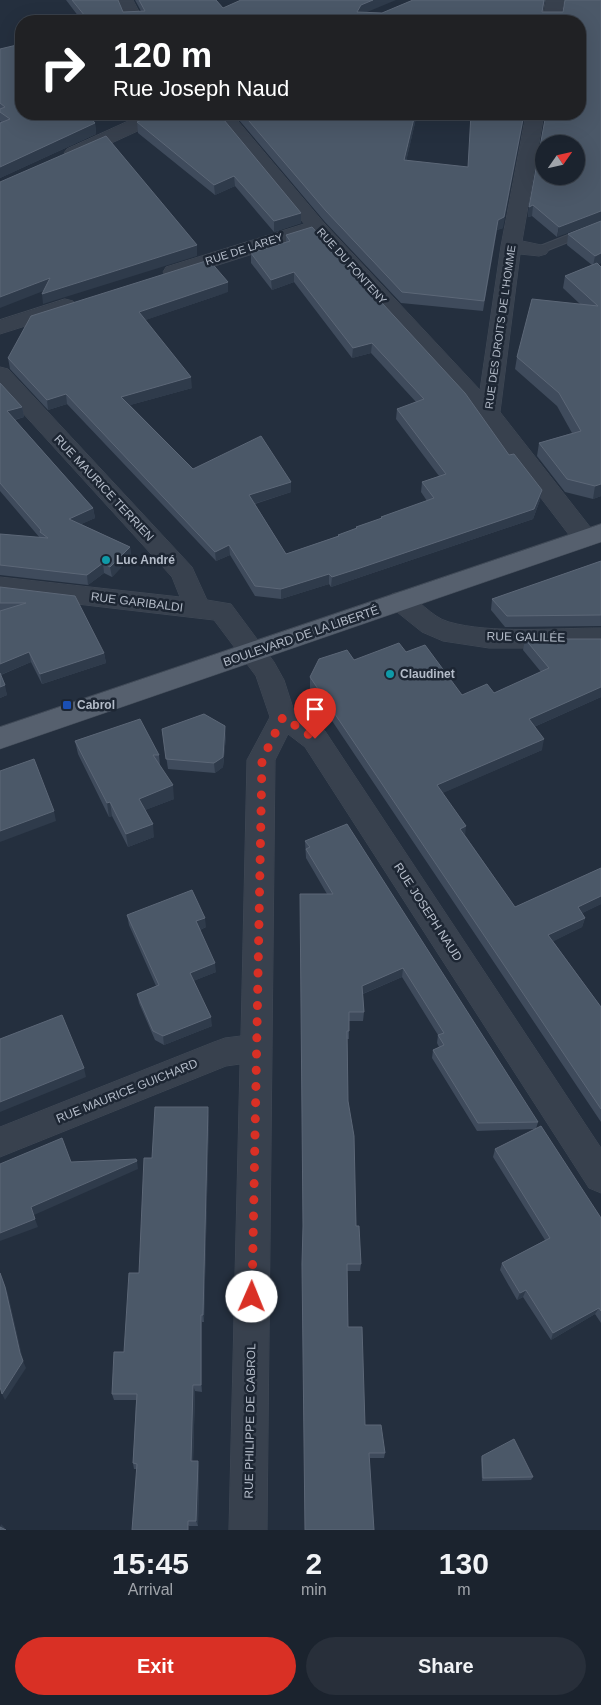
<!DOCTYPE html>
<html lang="en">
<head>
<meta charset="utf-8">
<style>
	:root { --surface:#1b232e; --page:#282f3a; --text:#f1f3f6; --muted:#a0a4aa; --line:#39404a; --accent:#d93025 }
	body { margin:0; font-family:Arial,sans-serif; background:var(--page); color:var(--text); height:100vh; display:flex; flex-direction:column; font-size:19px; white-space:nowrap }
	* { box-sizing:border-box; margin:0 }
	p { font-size:16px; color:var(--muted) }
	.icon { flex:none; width:28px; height:28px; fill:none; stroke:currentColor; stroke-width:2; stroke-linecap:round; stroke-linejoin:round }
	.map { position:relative; height:1530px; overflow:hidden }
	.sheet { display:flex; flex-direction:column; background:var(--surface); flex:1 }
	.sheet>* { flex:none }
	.banner { position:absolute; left:15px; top:15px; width:571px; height:105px; border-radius:20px; box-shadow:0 5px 20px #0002,0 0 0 1px var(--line); background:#202124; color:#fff; overflow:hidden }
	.needle { width:32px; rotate:56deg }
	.tools { position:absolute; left:535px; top:135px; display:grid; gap:10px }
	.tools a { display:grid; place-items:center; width:50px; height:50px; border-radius:50%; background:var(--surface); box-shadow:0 5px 20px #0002,0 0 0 1px var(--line); font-size:25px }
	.pin { position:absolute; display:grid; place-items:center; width:42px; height:42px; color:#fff; margin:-51px -21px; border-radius:50% 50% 50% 0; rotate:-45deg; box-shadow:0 0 5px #0007 }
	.pin .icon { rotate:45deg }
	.me { position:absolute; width:55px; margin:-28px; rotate:1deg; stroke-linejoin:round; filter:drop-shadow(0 0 4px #0008) }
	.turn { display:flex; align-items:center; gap:18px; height:105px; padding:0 15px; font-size:22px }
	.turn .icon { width:65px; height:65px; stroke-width:2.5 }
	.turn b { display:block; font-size:35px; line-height:42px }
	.eta { display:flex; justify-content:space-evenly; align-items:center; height:85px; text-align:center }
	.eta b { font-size:30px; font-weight:700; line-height:35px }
	.action { display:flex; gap:10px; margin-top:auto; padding:10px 15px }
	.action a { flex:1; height:58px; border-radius:30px; background:var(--accent); color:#fff; font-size:20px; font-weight:700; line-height:58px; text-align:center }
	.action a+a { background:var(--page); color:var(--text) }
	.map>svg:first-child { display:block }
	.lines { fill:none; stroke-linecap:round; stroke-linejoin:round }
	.lane-casing { stroke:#414a57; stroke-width:2 }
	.street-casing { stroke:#414a57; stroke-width:1 }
	.primary-casing { stroke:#414a57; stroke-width:1 }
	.lane { fill:#38414e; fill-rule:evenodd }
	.street { fill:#38414e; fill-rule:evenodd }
	.primary { fill:#56606e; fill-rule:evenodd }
	.wall { fill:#3f4b5c }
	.shaded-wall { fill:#2f3b4b }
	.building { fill:#4b5868; stroke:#5c6777; fill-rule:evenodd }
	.route { stroke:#d93025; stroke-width:9; stroke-dasharray:0 16.2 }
	.culture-dot { fill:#0f9aa8; stroke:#1d2633; stroke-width:2 }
	.transit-dot { fill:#1a4fb4; stroke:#1d2633; stroke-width:2 }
	.labels { text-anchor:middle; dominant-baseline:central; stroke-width:5; stroke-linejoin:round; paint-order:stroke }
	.far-street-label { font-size:11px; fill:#b4bcc9; stroke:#1d2633 }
	.street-label { font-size:12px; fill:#b4bcc9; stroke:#1d2633 }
	.poi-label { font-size:12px; font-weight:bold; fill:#b4bcc9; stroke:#1d2633; text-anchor:start }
</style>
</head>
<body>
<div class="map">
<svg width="601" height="1530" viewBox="0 0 601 1530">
	<rect width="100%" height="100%" fill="#242f3e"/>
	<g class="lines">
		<defs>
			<polygon id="lane" points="601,222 601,229 543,252 539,253 533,250 535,248"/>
			<g id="street">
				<polygon points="115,0 133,0 144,21 126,21"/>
				<polygon points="546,0 564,0 560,21 542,21"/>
				<polygon points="144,114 168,114 166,118 81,157 74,159 67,157 64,153 67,149"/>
				<polygon points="213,114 232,114 324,223 480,390 501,246 526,114 544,114 522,241 546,246 549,250 546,254 539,256 520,254 500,412 594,532 597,538 594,544 585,547 576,544 480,418 313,235 180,277 173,278 166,277 163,272 166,267 304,224"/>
				<polygon points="65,299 73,301 76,306 73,311 0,334 0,320"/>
				<polygon points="0,367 8,369 192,567 207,600 231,604 274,662 284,680 294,711 325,731 601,1148 601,1193 589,1188 305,747 288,734 275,760 267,1530 229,1530 240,1064 226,1066 0,1157 0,1127 214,1042 225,1038 241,1036 247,760 270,717 256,676 214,620 0,595 0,577 180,597 172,577 0,388"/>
				<path d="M401,592c18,5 29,25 48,30 42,12 107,6 152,6v20h-112l-46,-7 -21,-9 -30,-24 -4,-7 4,-7z"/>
			</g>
			<polygon id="primary" points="601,524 601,542 0,749 0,727"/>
		</defs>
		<use href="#lane" class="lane-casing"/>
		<use href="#street" class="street-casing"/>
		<use href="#primary" class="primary-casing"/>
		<use href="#lane" class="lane"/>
		<use href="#street" class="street"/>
		<use href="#primary" class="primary"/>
	</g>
	<g class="wall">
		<polygon points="66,0 118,0 123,12 141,11 135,0 216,0 223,8 382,13 545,0 542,12 563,12 601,0 557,237 532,216 528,217 529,207 580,21 82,21"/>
		<polygon points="0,49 95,123 96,134 0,178 0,123 1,122 0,121"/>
		<polygon points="115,114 140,114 124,121"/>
		<polygon points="156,114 301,223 274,232 235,186 215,195 138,133 137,122"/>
		<polygon points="234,114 417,114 406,161 503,228 497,230 483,311 401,303 325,222"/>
		<polygon points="601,221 601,263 598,264 601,267 601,496 593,499 565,492 537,456 539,443 572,433 557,406 515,369 517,357 580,304 563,288 565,276 592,265 567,245 568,234"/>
		<polygon points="286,235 509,455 542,490 540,500 533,519 331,587 329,584 281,599 255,596 230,555 216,561 67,404 48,410 10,369 8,358 228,292 145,320 192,388 130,405 193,469 291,482 291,492 255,504 286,554 338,536 338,535 356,529 356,527 381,519 381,517 427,501 421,492 422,482 439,476 396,419 397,409 416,402 371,353 352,358 294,282 272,290 251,263 251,253 286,242"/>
		<polygon points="0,383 22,407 24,417 15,420 93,508 95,518 81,524 130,547 131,557 112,577 104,573 88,585 0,575 0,534 40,538 0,491"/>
		<polygon points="601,561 601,626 505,627 491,610 492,599"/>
		<polygon points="0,587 104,653 106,663 42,684 31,662 1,675 7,695 0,698"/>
		<polygon points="525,639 601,697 534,727 542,750 442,793 465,835 515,907 601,868 601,904 582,913 585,918 582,927 553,941 601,1007 601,1122 310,688 310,677 354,660 406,652 462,695 494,693 541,672 523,650"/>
		<polygon points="162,729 226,736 223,767 215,773 168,769"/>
		<polygon points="75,741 159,755 160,766 174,799 145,810 154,837 128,847 112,816 109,817 78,754"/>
		<polygon points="305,841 538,1122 536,1129 601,1218 601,1323 595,1314 551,1340 523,1297 517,1300 500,1270 502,1263 545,1240 493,1157 495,1149 535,1129 477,1131 432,1058 433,1050 439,1047 437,1043 438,1035 402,977 363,994 364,1012 363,1021 349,1021 349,1039 347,1039 348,1101 356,1226 361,1264 360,1271 347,1271 348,1327 365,1425 385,1453 384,1458 370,1458 303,1228 327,894 306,858"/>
		<polygon points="127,915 206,927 200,930 216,972 193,981 212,1026 164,1045 155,1040 139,1003 137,994 156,986 129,925"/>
		<polygon points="209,1115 204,1322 202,1322 202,1392 195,1391 193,1461 199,1466 198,1526 189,1526 137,1469 134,1469 133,1463 136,1400 114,1400 112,1394 124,1352 139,1273 152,1158"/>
		<polygon points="482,1456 533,1477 531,1480 482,1481 481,1459"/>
	</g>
	<g class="shaded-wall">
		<polygon points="373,0 396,0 360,15 357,12 361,5"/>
		<polygon points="124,114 140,114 124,121"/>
		<polygon points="415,114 417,114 404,171 404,160"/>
		<polygon points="524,114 525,114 503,228 497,230 483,311 498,220"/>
		<polygon points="95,123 96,134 0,178 0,167"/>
		<polygon points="234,176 235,186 215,195 214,185"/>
		<polygon points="533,205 532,216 528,217 529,207"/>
		<polygon points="601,211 601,221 557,237 559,227"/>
		<polygon points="301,213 301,223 274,232 274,221"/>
		<polygon points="197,245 197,256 43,304 42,294"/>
		<polygon points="601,253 601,263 593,266 595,256"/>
		<polygon points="294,272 294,282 272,290 271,280"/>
		<polygon points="50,278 51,288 0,308 0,297"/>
		<polygon points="228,282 228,292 140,322 139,312"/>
		<polygon points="372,343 371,353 352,358 353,348"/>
		<polygon points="191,377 192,388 123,407 121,397"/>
		<polygon points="66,394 67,404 48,410 47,400"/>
		<polygon points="22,407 24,417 9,421 7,411"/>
		<polygon points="291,482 291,492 250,505 249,495"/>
		<polygon points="601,484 601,496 593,499 595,486"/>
		<polygon points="542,490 540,500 533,519 331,587 332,577"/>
		<polygon points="93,508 95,518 71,529 69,519"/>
		<polygon points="229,545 230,555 216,561 215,552"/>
		<polygon points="130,547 131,557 112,577 110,567"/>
		<polygon points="103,563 104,573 88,585 87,575"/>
		<polygon points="329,574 329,584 281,599 281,589"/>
		<polygon points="29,652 31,662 0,675 0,664"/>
		<polygon points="104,653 106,663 42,684 40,674"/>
		<polygon points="5,685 7,695 0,698 0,687"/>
		<polygon points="601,687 601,697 527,730 529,719"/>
		<polygon points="225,726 226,736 223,767 215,773 214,763"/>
		<polygon points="544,739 542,750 436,796 437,785"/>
		<polygon points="173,785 174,799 140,812 139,799"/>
		<polygon points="110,802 112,816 109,817 107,803"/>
		<polygon points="54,811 56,821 0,842 0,831"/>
		<polygon points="153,824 154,837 128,847 126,834"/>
		<polygon points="466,826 465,837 460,829"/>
		<polygon points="601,896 601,904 575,917 578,907"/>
		<polygon points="205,918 206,927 197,931 196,921"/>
		<polygon points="585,918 582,927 546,945 548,935"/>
		<polygon points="215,963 216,972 191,982 190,973"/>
		<polygon points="403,968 402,977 362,994 362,986"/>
		<polygon points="211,1017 212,1026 164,1045 163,1036"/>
		<polygon points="84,1068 86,1077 0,1112 0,1102"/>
		<polygon points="208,1107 209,1115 204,1322 203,1315"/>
		<polygon points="137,1161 138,1169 34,1215 31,1207"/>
		<polygon points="35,1219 38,1227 0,1241 0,1233"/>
		<polygon points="0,1271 8,1294 23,1360 20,1353"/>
		<polygon points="526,1290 523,1297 517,1300 520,1293"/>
		<polygon points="599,1308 595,1314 551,1340 553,1333"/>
		<polygon points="201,1315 202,1322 202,1392 201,1385"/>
		<polygon points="23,1361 26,1368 5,1400 2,1394"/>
		<polygon points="193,1385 195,1391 193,1466 191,1461"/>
		<polygon points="198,1461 199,1466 198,1526 196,1521"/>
		<polygon points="1,1524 5,1528 4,1530 0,1527"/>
	</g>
	<g class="building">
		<path d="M72,0h46l5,12 22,-1 -6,-11h77l7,8 18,-8h132l-12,5 -4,7 25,1 31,-13h131l-2,12h21l2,-12h36v211l-42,16 -26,-22 -4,2 17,-93h34v-93h-491zM544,144h32v32h-32z"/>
		<polygon points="21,44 21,114 87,114 95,123 0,167 0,123 10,119 0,112 0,109 5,107 0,103 0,49"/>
		<polygon points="156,114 219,114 301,213 274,221 234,176 214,185 137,122"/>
		<polygon points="243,114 415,114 404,160 468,167 471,114 524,114 504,217 498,220 484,301 402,292 326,211"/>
		<polygon points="106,136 197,245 42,294 50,278 0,297 0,182"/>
		<polygon points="601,221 601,253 595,256 568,234"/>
		<polygon points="312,227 465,393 509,455 514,454 542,490 534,509 360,568 332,577 329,574 281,589 255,586 229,545 215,552 66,394 47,400 8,358 31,316 209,260 228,282 139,312 191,377 121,397 193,469 261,436 291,482 249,495 286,554 339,536 338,535 357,528 356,527 382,518 381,517 434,498 422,482 446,474 397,409 424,399 372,343 353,348 294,272 271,280 251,253 290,241 286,235"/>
		<polygon points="597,263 601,267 601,484 595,486 567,479 539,443 581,431 559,393 517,357 532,299 598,306 565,276"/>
		<polygon points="0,383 22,407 7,411 93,508 69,519 130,547 110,567 103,563 87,575 0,565 0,534 48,538 40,532 41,530 0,483"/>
		<polygon points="601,561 601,615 507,616 492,599"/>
		<polygon points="0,587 75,596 104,653 40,674 29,652 0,664 0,611 26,603 0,603"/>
		<polygon points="525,639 601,639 601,687 529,719 544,739 437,785 466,826 460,829 515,907 601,868 601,896 578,907 585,918 548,935 601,1007 601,1109 310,677 319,659 347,650 354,660 399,643 406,652 425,645 462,695 487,684 494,693 549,668"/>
		<polygon points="0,673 5,685 0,687"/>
		<polygon points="204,714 225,726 223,757 214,763 166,759 162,729"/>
		<polygon points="140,719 159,755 153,755 173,785 139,799 153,824 126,834 110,802 107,803 75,741"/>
		<polygon points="34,759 54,811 0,831 0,771"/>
		<polygon points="347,824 538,1122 478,1123 433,1050 444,1045 438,1035 444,1033 403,968 362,986 364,1012 349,1012 349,1031 347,1031 348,1101 354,1136 356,1226 359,1226 361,1264 347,1264 348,1327 362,1327 365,1425 381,1425 385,1453 369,1453 374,1530 305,1530 302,1264 303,1226 300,894 333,894 306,849 310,847 305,841"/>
		<polygon points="192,890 205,918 196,921 215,963 190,973 211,1017 163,1036 153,1031 137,994 159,985 127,915"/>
		<polygon points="62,1015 84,1068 0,1102 0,1039"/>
		<polygon points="155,1107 208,1107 203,1315 201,1315 201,1385 193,1385 191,1461 198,1461 196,1521 188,1521 188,1530 132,1530 137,1464 133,1463 137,1394 112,1394 114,1352 124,1352 129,1273 139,1273 144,1158 152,1158"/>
		<polygon points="541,1126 601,1218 601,1311 599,1308 553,1333 526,1290 520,1293 502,1263 550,1238 495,1149"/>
		<polygon points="62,1138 71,1162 136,1159 137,1161 31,1207 35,1219 0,1233 0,1164"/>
		<polygon points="0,1273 5,1287 20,1353 23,1361 2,1394 0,1387"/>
		<polygon points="514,1439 533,1477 483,1478 482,1456"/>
		<polygon points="0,1527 6,1530 0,1530"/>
	</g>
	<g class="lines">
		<polyline class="route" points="252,1297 262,760 283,717 315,739"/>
	</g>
	<g class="culture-dot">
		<circle cx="106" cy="560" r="5"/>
		<circle cx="390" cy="674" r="5"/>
	</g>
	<rect class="transit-dot" x="62" y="700" width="10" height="10" rx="2.5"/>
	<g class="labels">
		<g class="far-street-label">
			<text transform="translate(244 249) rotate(-18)">RUE DE LAREY</text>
			<text transform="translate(352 266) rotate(48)">RUE DU FONTENY</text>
			<text transform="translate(500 327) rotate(-82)">RUE DES DROITS DE L'HOMME</text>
		</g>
		<g class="street-label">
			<text transform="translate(104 488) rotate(47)">RUE MAURICE TERRIEN</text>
			<text transform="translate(137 602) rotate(7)">RUE GARIBALDI</text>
			<text transform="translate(301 636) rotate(-19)">BOULEVARD DE LA LIBERTÉ</text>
			<text transform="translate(526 637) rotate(1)">RUE GALILÉE</text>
			<text transform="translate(428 912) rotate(57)">RUE JOSEPH NAUD</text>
			<text transform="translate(127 1091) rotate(-22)">RUE MAURICE GUICHARD</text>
			<text transform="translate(250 1421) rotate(-89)">RUE PHILIPPE DE CABROL</text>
		</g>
		<g class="poi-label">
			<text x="116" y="560">Luc André</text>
			<text x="400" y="674">Claudinet</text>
			<text x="77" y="705">Cabrol</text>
		</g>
	</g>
</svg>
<div class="tools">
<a><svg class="needle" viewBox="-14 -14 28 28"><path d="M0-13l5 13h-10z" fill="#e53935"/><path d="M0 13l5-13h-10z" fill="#a0a4aa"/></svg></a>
</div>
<div class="pin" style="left:315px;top:739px;background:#d93025"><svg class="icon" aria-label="arrive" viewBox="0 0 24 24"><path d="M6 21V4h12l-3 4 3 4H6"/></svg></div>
<svg class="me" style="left:252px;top:1297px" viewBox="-20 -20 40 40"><circle r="19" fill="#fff"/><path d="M0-13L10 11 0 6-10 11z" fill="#d93025"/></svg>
<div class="banner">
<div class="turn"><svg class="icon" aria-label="right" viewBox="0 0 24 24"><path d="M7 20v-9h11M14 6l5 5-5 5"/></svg><div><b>120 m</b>Rue Joseph Naud</div></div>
</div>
</div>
<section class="sheet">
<div class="eta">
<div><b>15:45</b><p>Arrival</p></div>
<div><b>2</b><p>min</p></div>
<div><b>130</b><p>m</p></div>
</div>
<div class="action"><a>Exit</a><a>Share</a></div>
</section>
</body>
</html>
